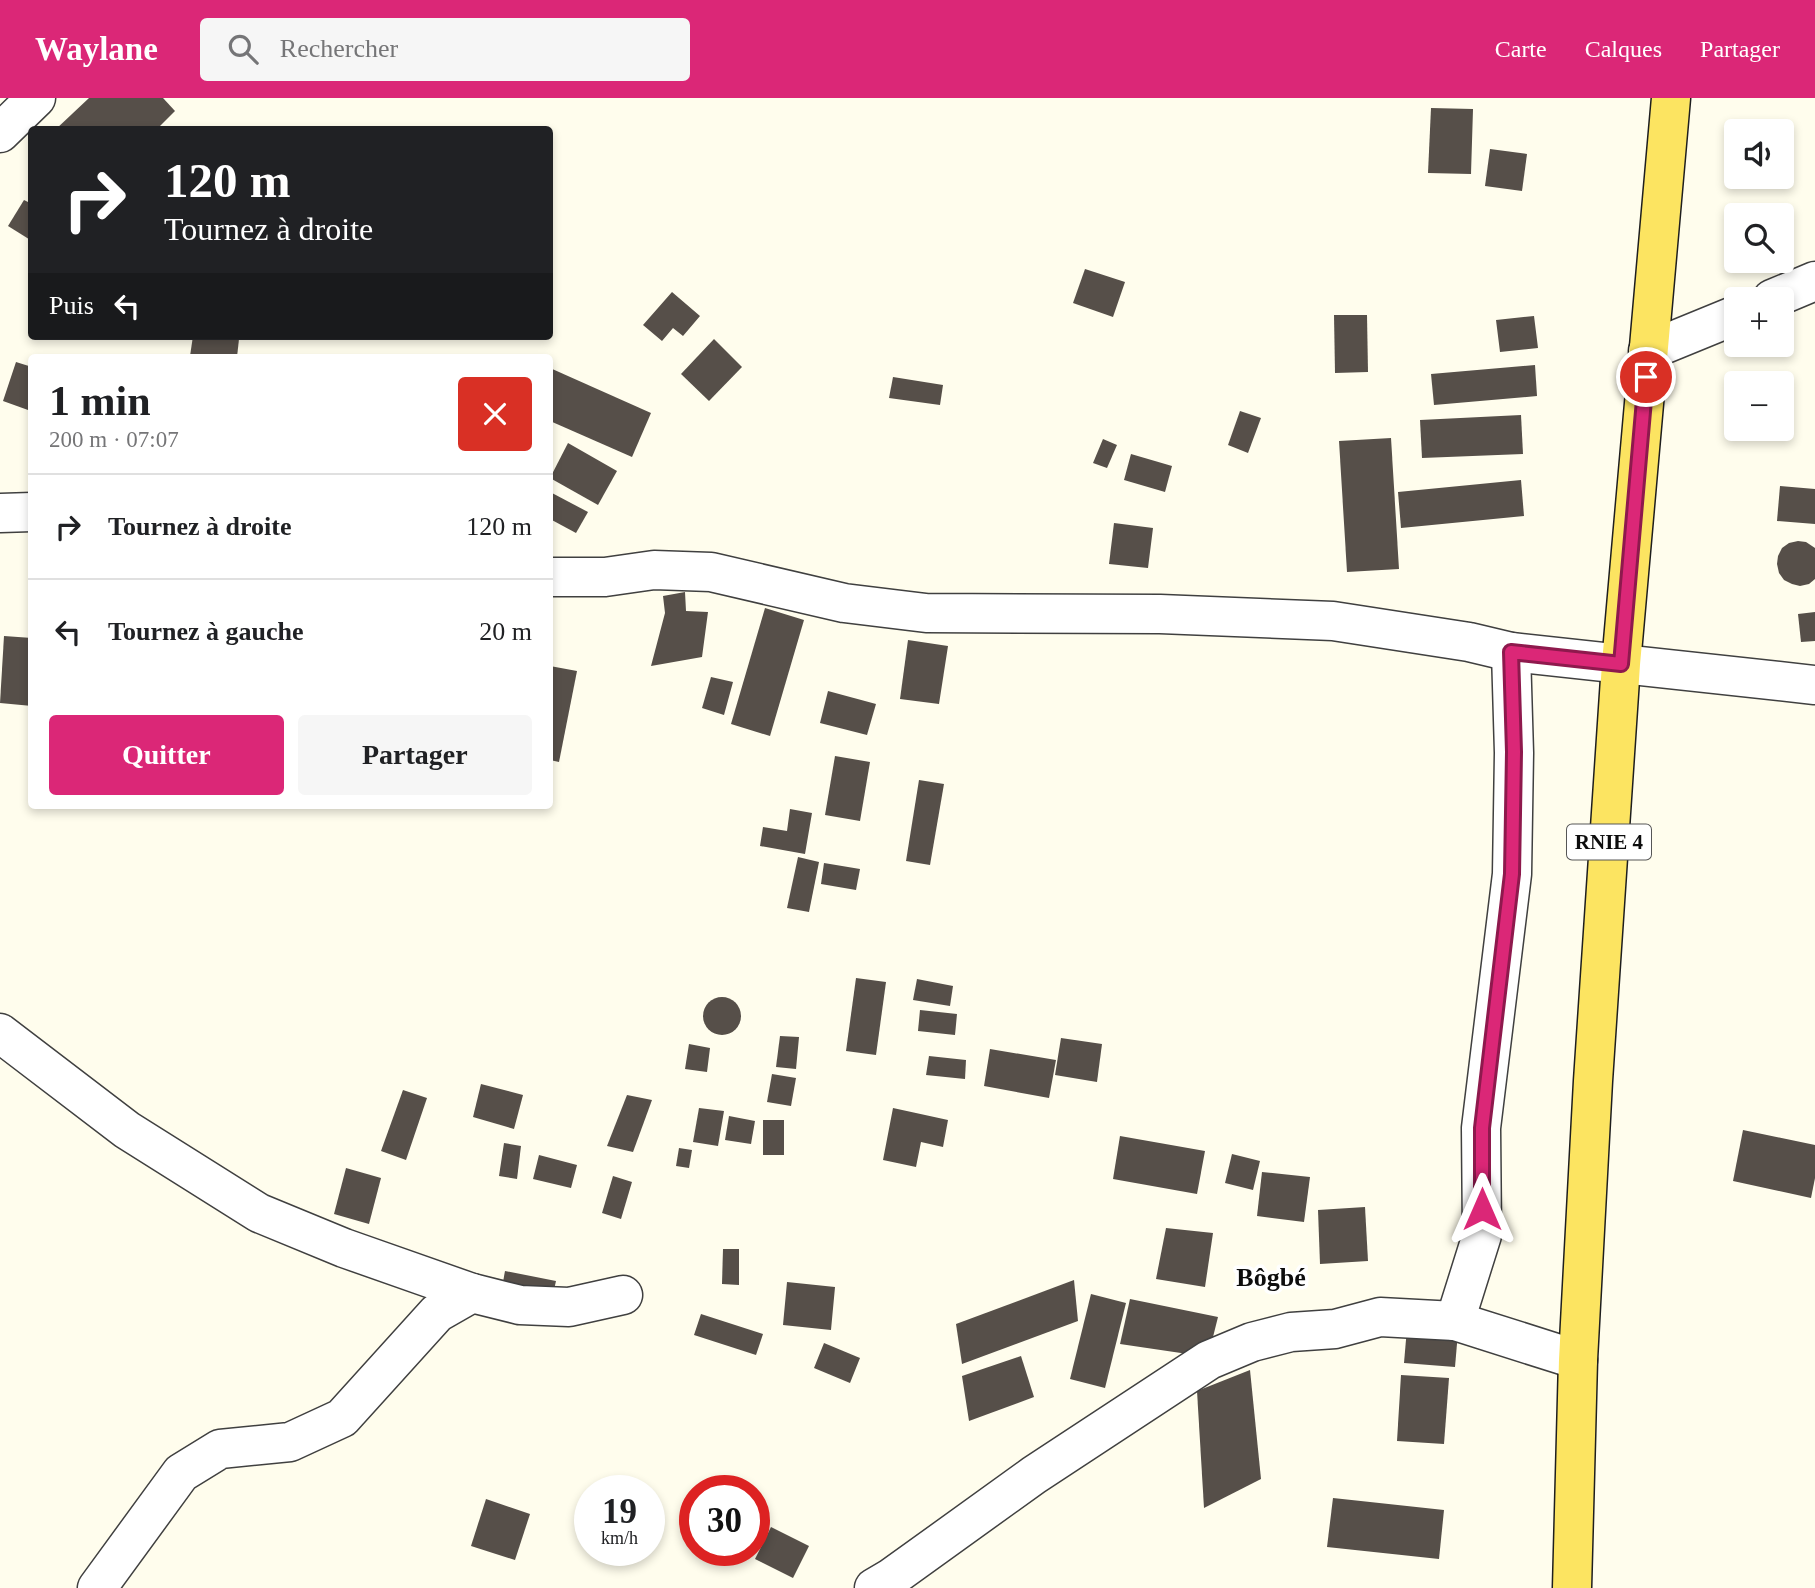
<!DOCTYPE html>
<html lang="fr">
<head>
<meta charset="utf-8">
<style>
	:root { --surface:#fff; --page:#f6f6f6; --text:#202124; --muted:#757577; --line:#e0e0e0; --accent:#db2777 }
	body { margin:0; font-family:Georgia,serif; background:var(--page); color:var(--text); height:100vh; display:flex; flex-direction:column; font-size:26px; white-space:nowrap }
	* { box-sizing:border-box; margin:0 }
	p { font-size:23px; color:var(--muted) }
	.icon { flex:none; width:38px; height:38px; fill:none; stroke:currentColor; stroke-width:2; stroke-linecap:round; stroke-linejoin:round }
	.map { position:relative; flex:1; overflow:hidden }
	.panel { position:absolute; left:28px; top:256px; width:525px; height:455px; display:flex; flex-direction:column; background:var(--surface); border-radius:7px; box-shadow:0 4px 10px #0003 }
	.panel>* { flex:none }
	.guide { position:absolute; left:28px; top:28px; width:525px; height:214px; border-radius:7px; box-shadow:0 4px 10px #0003; background:#202124; color:#fff; overflow:hidden }
	.buttons { position:absolute; left:1724px; top:21px; display:grid; gap:14px }
	.buttons a { display:grid; place-items:center; width:70px; height:70px; border-radius:7px; background:var(--surface); box-shadow:0 4px 10px #0003; font-size:35px }
	.speed { position:absolute; left:574px; top:1377px; display:flex; gap:14px; font-size:35px; font-weight:700; text-align:center }
	.speed>* { display:grid; place-content:center; width:91px; height:91px; border-radius:50%; background:var(--surface); box-shadow:0 4px 10px #0003; line-height:1 }
	.speed small { font-size:18px; font-weight:400 }
	.speed .limit { border:10px solid #d22; background:#fff; color:#111 }
	.pin { position:absolute; display:grid; place-items:center; width:60px; height:60px; color:#fff; margin:-30px; border:4px solid #fff; border-radius:50%; box-shadow:0 2px 7px #0007 }
	.me { position:absolute; width:77px; margin:-38px; rotate:0deg; stroke-linejoin:round; filter:drop-shadow(0 0 5px #0008) }
	.turn { display:flex; align-items:center; gap:24px; height:147px; padding:0 21px; font-size:32px }
	.turn .icon { width:91px; height:91px; stroke-width:2.5 }
	.turn b { display:block; font-size:49px; line-height:60px }
	.then { display:flex; align-items:center; height:66px; padding:0 21px; background:#0003; gap:14px; font-size:26px }
	.round { display:grid; place-items:center; flex:none; width:74px; height:74px; border-radius:7px; background:var(--page) }
	.head { display:flex; align-items:center; justify-content:space-between; height:119px; padding:0 21px }
	h1 { font-size:42px; font-weight:600; line-height:52px }
	.primary-button { display:flex; gap:14px; margin-top:auto; padding:14px 21px }
	.primary-button a { flex:1; height:80px; border-radius:7px; background:var(--accent); color:#fff; font-size:28px; font-weight:600; line-height:80px; text-align:center }
	.primary-button a+a { background:var(--page); color:var(--text) }
	ul { padding:0; list-style:none }
	li { display:flex; align-items:center; gap:21px; height:105px; padding:0 21px; border-top:2px solid var(--line) }
	li div { flex:1 }
	li b { display:block; font-size:26px }
	li em { font-style:normal }
	header { display:flex; align-items:center; gap:42px; box-sizing:border-box; height:98px; padding:0 35px; background:var(--accent); color:#fff }
	header strong { font-size:33px }
	nav { display:flex; gap:38px; margin-inline-start:auto; font-size:24px }
	.search { width:490px; height:63px; background:var(--page); display:flex; align-items:center; gap:18px; box-sizing:border-box; padding:0 24px; border-radius:7px; color:var(--muted); font-size:26px }
	.map>svg:first-child { display:block }
	.building { fill:#564f49 }
	.lines { fill:none; stroke-linecap:round; stroke-linejoin:round }
	.minor-casing { stroke:#404040; stroke-width:41 }
	.major-casing { stroke:#1e1e1e; stroke-width:41 }
	.minor { stroke:#fff; stroke-width:38 }
	.major { stroke:#fce461; stroke-width:38 }
	.route-casing { stroke:#8e194d; stroke-width:18 }
	.route { stroke:#db2777; stroke-width:12 }
	.labels { text-anchor:middle; dominant-baseline:central; stroke-width:7; stroke-linejoin:round; paint-order:stroke }
	.shield { fill:#fff; stroke:#565656; stroke-width:2 }
	.shield-label { font-size:21px; font-weight:bold; fill:#0d0d0d }
	.quarter-label { font-size:26px; font-weight:bold; fill:#0d0d0d; stroke:#fff }
</style>
</head>
<body>
<header>
<strong>Waylane</strong>
<div class="search"><svg class="icon" aria-label="search" viewBox="0 0 24 24"><circle cx="10" cy="10" r="6"/><path d="M15 15l6 6"/></svg>Rechercher</div>
<nav><a>Carte</a><a>Calques</a><a>Partager</a></nav>
</header>
<div class="map">
<svg width="1815" height="1490" viewBox="0 0 1815 1490">
	<rect width="100%" height="100%" fill="#fffded"/>
	<g class="building">
		<polygon points="89,0 163,0 175,13 156,32 55,32"/>
		<polygon points="1431,10 1473,11 1471,76 1428,75"/>
		<polygon points="1490,51 1527,56 1522,93 1485,88"/>
		<polygon points="24,102 32,106 32,143 8,128"/>
		<polygon points="1085,171 1125,184 1113,219 1073,205"/>
		<polygon points="672,194 700,218 683,238 673,230 662,243 643,227"/>
		<polygon points="1334,217 1367,217 1368,274 1335,275"/>
		<polygon points="1534,218 1538,250 1500,254 1496,222"/>
		<polygon points="193,238 239,241 237,259 190,258"/>
		<polygon points="714,241 742,269 709,303 681,276"/>
		<polygon points="16,264 32,269 32,301 28,312 3,303"/>
		<polygon points="1535,267 1537,298 1434,307 1431,276"/>
		<polygon points="550,270 651,315 632,359 550,323"/>
		<polygon points="893,279 943,287 940,307 889,300"/>
		<polygon points="1240,313 1261,320 1248,355 1228,347"/>
		<polygon points="1521,317 1523,356 1422,360 1420,322"/>
		<polygon points="1391,340 1399,471 1347,474 1339,343"/>
		<polygon points="1103,341 1117,347 1107,370 1093,365"/>
		<polygon points="568,345 617,373 598,407 550,380"/>
		<polygon points="1131,356 1172,368 1165,394 1124,382"/>
		<polygon points="1521,382 1524,418 1401,430 1398,394"/>
		<polygon points="1780,388 1815,391 1815,426 1777,423"/>
		<polygon points="552,395 588,414 576,435 550,421 550,400"/>
		<polygon points="1114,425 1153,430 1148,470 1109,466"/>
		<polygon points="1798,443 1806,444 1815,450 1815,481 1809,486 1800,488 1792,486 1784,482 1779,475 1777,466 1778,458 1782,450 1789,445"/>
		<polygon points="685,494 686,513 708,514 702,559 651,568 665,515 663,498"/>
		<polygon points="765,510 804,522 770,638 731,626"/>
		<polygon points="1815,514 1815,543 1801,544 1798,516"/>
		<polygon points="4,538 32,540 32,608 0,605"/>
		<polygon points="908,542 948,548 939,606 900,601"/>
		<polygon points="550,568 577,573 559,664 550,662"/>
		<polygon points="711,579 733,584 724,617 702,610"/>
		<polygon points="828,593 876,606 867,637 820,625"/>
		<polygon points="835,658 870,664 860,723 825,717"/>
		<polygon points="919,682 944,686 930,767 906,763"/>
		<polygon points="790,711 812,715 805,756 760,748 763,729 787,733"/>
		<polygon points="798,759 819,764 809,814 787,810"/>
		<polygon points="824,765 860,771 856,792 821,786"/>
		<polygon points="856,880 886,884 876,957 846,953"/>
		<polygon points="917,881 953,888 950,908 913,902"/>
		<circle cx="722" cy="918" r="19"/>
		<polygon points="920,912 957,916 955,937 918,933"/>
		<polygon points="780,938 799,939 796,971 776,969"/>
		<polygon points="1061,940 1102,946 1097,984 1055,977"/>
		<polygon points="689,946 710,950 707,974 685,971"/>
		<polygon points="990,951 1056,962 1049,1000 984,988"/>
		<polygon points="929,958 966,962 965,981 926,977"/>
		<polygon points="772,976 796,980 791,1008 767,1004"/>
		<polygon points="481,986 523,997 514,1031 473,1019"/>
		<polygon points="403,992 427,1000 406,1062 381,1053"/>
		<polygon points="627,997 652,1002 633,1054 607,1048"/>
		<polygon points="699,1010 724,1013 718,1048 693,1044"/>
		<polygon points="893,1010 948,1022 943,1049 921,1044 916,1069 883,1062"/>
		<polygon points="729,1018 755,1023 751,1046 725,1042"/>
		<rect x="763" y="1022" width="21" height="35"/>
		<polygon points="1743,1032 1815,1047 1815,1080 1811,1100 1733,1083"/>
		<polygon points="1120,1038 1205,1053 1197,1096 1113,1081"/>
		<polygon points="504,1045 521,1048 517,1081 499,1078"/>
		<polygon points="679,1050 692,1052 689,1070 676,1068"/>
		<polygon points="1232,1056 1260,1063 1253,1092 1225,1085"/>
		<polygon points="539,1057 577,1067 571,1090 533,1081"/>
		<polygon points="346,1070 381,1080 369,1126 334,1116"/>
		<polygon points="1262,1074 1310,1079 1304,1124 1257,1118"/>
		<polygon points="613,1078 632,1084 621,1121 602,1115"/>
		<polygon points="1365,1109 1368,1163 1320,1166 1318,1112"/>
		<polygon points="1166,1130 1213,1135 1205,1189 1156,1181"/>
		<polygon points="723,1151 739,1151 739,1187 722,1186"/>
		<polygon points="505,1173 556,1183 551,1205 501,1195"/>
		<polygon points="1074,1182 1078,1223 962,1266 956,1226"/>
		<polygon points="787,1184 835,1189 831,1232 783,1227"/>
		<polygon points="1091,1196 1126,1205 1105,1290 1070,1281"/>
		<polygon points="1130,1201 1218,1219 1208,1259 1120,1246"/>
		<polygon points="701,1216 763,1236 756,1257 694,1237"/>
		<polygon points="1407,1230 1458,1234 1455,1269 1404,1265"/>
		<polygon points="824,1245 860,1260 850,1285 814,1270"/>
		<polygon points="1021,1258 1034,1299 969,1323 962,1278"/>
		<polygon points="1250,1272 1261,1381 1204,1410 1197,1293"/>
		<polygon points="1401,1277 1449,1280 1444,1346 1397,1343"/>
		<polygon points="1333,1400 1444,1412 1439,1461 1327,1449"/>
		<polygon points="486,1401 530,1416 515,1462 471,1448"/>
		<polygon points="771,1429 809,1448 793,1480 755,1461"/>
	</g>
	<g class="lines">
		<defs>
			<g id="minor">
				<polyline points="0,35 36,0"/>
				<polyline points="1772,201 1815,183"/>
				<polyline points="1648,253 1736,217"/>
				<polyline points="0,415 32,414"/>
				<polyline points="550,479 605,479 654,472 711,474 844,505 926,515 1160,516 1333,523 1469,544 1511,554 1815,587"/>
				<polyline points="0,935 127,1032 259,1115 344,1150 472,1195"/>
				<polyline points="1455,1223 1482,1137 1481,1030 1512,776 1514,655 1511,554"/>
				<polyline points="97,1490 181,1375 220,1351 290,1344 342,1320 437,1215 472,1195 520,1207 569,1209 623,1197"/>
				<polyline points="874,1490 891,1480 1034,1377 1209,1262 1252,1244 1291,1234 1335,1231 1380,1219 1455,1223 1578,1262"/>
			</g>
			<polyline id="major" points="1572,1490 1578,1262 1593,983 1621,566 1671,0"/>
		</defs>
		<use href="#minor" class="minor-casing"/>
		<use href="#major" class="major-casing"/>
		<use href="#minor" class="minor"/>
		<use href="#major" class="major"/>
	</g>
	<g class="lines">
		<defs>
			<polyline id="route" points="1482,1111 1482,1030 1512,776 1514,654 1511,554 1621,566 1646,279"/>
		</defs>
		<use href="#route" class="route-casing"/>
		<use href="#route" class="route"/>
	</g>
	<g class="labels">
		<rect class="shield" x="1567" y="726.5" width="84" height="35" rx="5"/>
		<g class="shield-label">
			<text x="1609" y="744">RNIE 4</text>
		</g>
		<g class="quarter-label">
			<text x="1271" y="1179">Bôgbé</text>
		</g>
	</g>
</svg>
<div class="buttons">
<a><svg class="icon" aria-label="sound" viewBox="0 0 24 24"><path d="M4 9h4l5-4v14l-5-4H4zM17 9q2 3 0 6"/></svg></a>
<a><svg class="icon" aria-label="search" viewBox="0 0 24 24"><circle cx="10" cy="10" r="6"/><path d="M15 15l6 6"/></svg></a>
<a>+</a>
<a>−</a>
</div>
<div class="speed"><div>19<small>km/h</small></div><div class="limit">30</div></div>
<div class="pin" style="left:1646px;top:279px;background:#d93025"><svg class="icon" aria-label="arrive" viewBox="0 0 24 24"><path d="M6 21V4h12l-3 4 3 4H6"/></svg></div>
<svg class="me" style="left:1482px;top:1111px" viewBox="-20 -20 40 40"><path d="M0-17L14 15 0 8-14 15z" fill="#db2777" stroke="#fff" stroke-width="4"/></svg>
<div class="guide">
<div class="turn"><svg class="icon" aria-label="right" viewBox="0 0 24 24"><path d="M7 20v-9h11M14 6l5 5-5 5"/></svg><div><b>120 m</b>Tournez à droite</div></div>
<div class="then">Puis<svg class="icon" aria-label="left" viewBox="0 0 24 24"><path d="M17 20v-9H6M10 6l-5 5 5 5"/></svg></div>
</div>
<section class="panel">
<div class="head"><div><h1>1 min</h1><p>200 m · 07:07</p></div><a class="round" style="background:#d93025;color:#fff"><svg class="icon" aria-label="close" viewBox="0 0 24 24"><path d="M6 6l12 12M18 6L6 18"/></svg></a></div>
<ul>
<li><svg class="icon" aria-label="right" viewBox="0 0 24 24"><path d="M7 20v-9h11M14 6l5 5-5 5"/></svg><div><b>Tournez à droite</b></div><em>120 m</em></li>
<li><svg class="icon" aria-label="left" viewBox="0 0 24 24"><path d="M17 20v-9H6M10 6l-5 5 5 5"/></svg><div><b>Tournez à gauche</b></div><em>20 m</em></li>
</ul>
<div class="primary-button"><a>Quitter</a><a>Partager</a></div>
</section>
</div>
</body>
</html>
